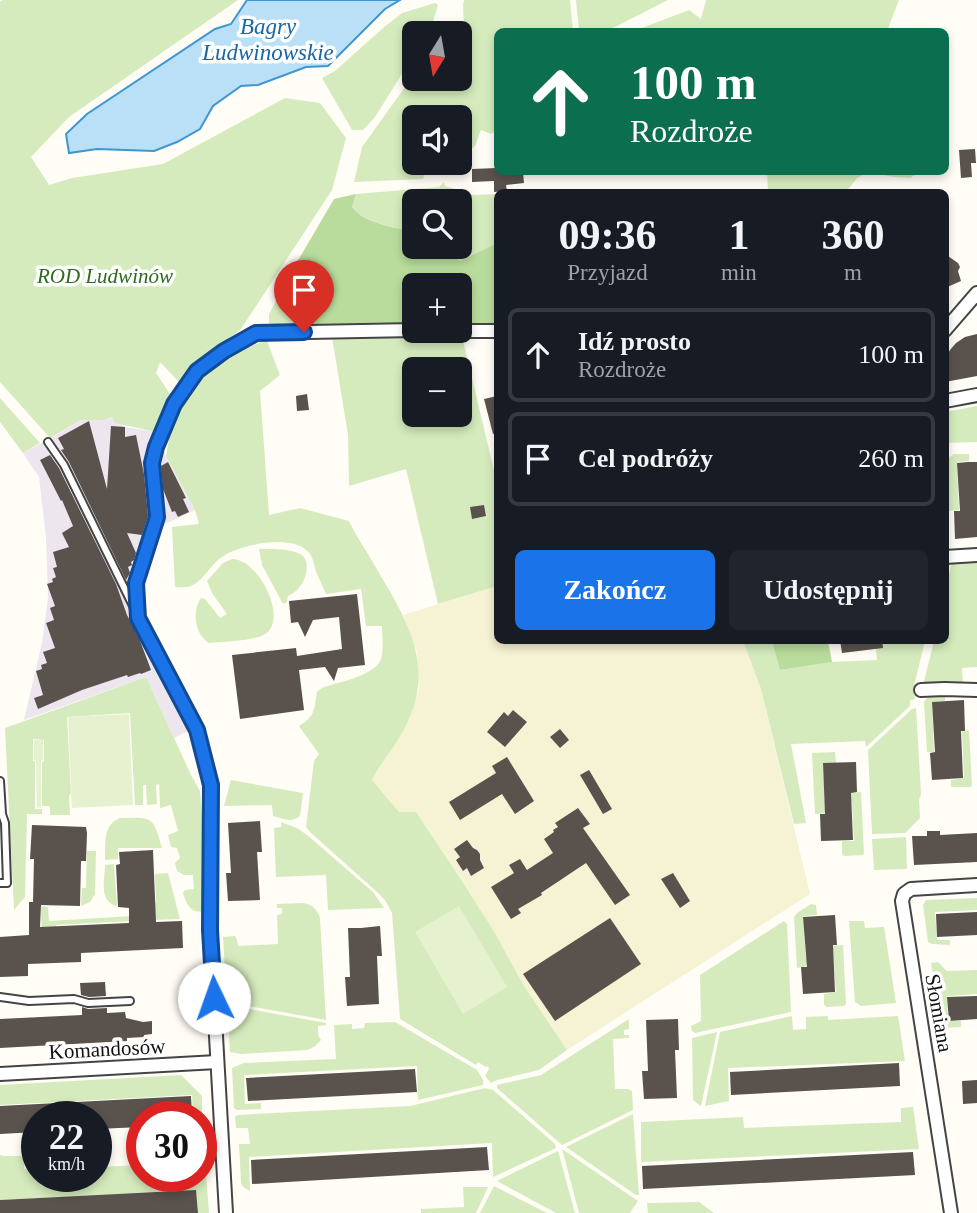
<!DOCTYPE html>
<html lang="pl">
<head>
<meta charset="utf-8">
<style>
	:root { --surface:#171b24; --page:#20242c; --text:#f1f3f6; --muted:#9ea1a6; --line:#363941; --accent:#1a73e8 }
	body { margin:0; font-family:Georgia,serif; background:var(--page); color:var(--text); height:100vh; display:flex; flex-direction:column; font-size:26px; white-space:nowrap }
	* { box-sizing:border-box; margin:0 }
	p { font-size:23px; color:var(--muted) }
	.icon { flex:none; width:38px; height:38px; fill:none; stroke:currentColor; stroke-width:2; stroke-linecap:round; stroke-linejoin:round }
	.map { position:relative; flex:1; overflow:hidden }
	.details { position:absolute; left:494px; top:189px; width:455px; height:455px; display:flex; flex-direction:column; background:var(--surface); border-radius:10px; box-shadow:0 4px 10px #0003 }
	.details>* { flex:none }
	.banner { position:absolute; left:494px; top:28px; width:455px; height:147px; border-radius:10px; box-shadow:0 4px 10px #0003; background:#0b6e4f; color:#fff; overflow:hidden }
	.needle { width:46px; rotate:191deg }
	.buttons { position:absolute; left:402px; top:21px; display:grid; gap:14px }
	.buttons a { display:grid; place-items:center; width:70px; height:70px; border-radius:10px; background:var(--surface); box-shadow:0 4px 10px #0003; font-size:35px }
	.speed { position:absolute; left:21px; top:1101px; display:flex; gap:14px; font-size:35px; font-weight:700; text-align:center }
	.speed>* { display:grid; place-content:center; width:91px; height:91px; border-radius:50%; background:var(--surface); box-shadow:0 4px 10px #0003; line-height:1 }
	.speed small { font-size:18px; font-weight:400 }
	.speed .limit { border:10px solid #d22; background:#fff; color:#111 }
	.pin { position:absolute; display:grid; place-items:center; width:60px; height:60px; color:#fff; margin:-72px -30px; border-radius:50% 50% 50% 0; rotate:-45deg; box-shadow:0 0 7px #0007 }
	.pin .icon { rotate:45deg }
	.me { position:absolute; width:77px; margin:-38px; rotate:357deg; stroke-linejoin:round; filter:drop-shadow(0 0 5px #0008) }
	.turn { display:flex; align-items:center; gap:24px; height:147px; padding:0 21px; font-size:32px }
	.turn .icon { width:91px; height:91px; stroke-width:2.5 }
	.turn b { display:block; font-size:49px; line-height:60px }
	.eta { display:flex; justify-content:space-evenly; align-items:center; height:119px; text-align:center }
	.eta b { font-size:42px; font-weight:800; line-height:49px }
	.cta { display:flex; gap:14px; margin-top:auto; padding:14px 21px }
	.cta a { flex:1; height:80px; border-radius:10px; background:var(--accent); color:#fff; font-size:28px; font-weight:800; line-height:80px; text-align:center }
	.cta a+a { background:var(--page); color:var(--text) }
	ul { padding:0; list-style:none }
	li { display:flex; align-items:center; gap:21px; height:94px; margin:0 14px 10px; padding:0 7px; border:4px solid var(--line); border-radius:10px }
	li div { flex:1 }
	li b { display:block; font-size:26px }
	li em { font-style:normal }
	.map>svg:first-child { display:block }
	.industrial { fill:#eee6ef }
	.farmland { fill:#f6f3d4 }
	.green { fill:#d5ebbd; fill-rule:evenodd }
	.forest { fill:#b9dc9c }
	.pitch { fill:#e6f2cf }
	.water { fill:#b9e0f7; stroke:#3f96cf; stroke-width:2 }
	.building { fill:#5a524d }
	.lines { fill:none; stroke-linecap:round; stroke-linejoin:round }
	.lane-casing { stroke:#444; stroke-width:10 }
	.street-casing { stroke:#444; stroke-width:16 }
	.lane { stroke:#fff; stroke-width:6 }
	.street { stroke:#fff; stroke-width:12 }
	.route-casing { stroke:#114b97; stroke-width:18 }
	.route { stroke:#1a73e8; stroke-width:12 }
	.labels { text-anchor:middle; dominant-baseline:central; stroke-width:7; stroke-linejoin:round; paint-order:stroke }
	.park-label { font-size:21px; font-style:italic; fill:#2f6b1f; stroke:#fff }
	.street-label { font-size:21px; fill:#111; stroke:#fff }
	.water-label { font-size:23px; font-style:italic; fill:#1768a6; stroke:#fff }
</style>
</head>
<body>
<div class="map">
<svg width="977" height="1213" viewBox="0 0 977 1213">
	<rect width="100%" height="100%" fill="#fffdf5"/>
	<polygon class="industrial" points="113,417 125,427 156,432 166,456 195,510 163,525 129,605 190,730 174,738 146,677 24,720 42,643 48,598 46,538 39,477 23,453 58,434 81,420 105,420"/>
	<polygon class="farmland" points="497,586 497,640 743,641 761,689 810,894 567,1050 524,986 495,933 462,881 416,812 399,812 372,780 408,722 419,689 417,653 403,615"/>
	<g class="green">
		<polygon points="3,0 238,0 69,117 31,157 49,185 72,178 163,164 285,98 320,103 346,138 332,190 241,329 192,367 180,383 160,362 156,373 170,394 156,432 115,423 112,417 105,420 81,420 50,438 0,382 0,2"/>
		<polygon points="464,0 570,0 573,31 497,32 497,130 491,134 481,130 475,146 460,157 460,117 415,117 415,163 432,163 428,166 423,179 354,182 362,147 415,73 415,79 460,79 460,33 441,33 442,31 464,28 463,5"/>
		<polygon points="576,0 668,0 607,31 579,31"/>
		<polygon points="706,0 899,0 887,31 634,31 689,10 701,19"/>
		<polygon points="435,3 438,5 432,25 427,33 415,33 415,53 375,117 363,130 352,130 322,78 335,71 383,28 402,13"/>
		<polygon points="767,172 919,172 910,178 894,177 868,172 857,178 846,192 768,192"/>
		<path d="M444,182l1,4 28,9 24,-1v49l-37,18 -21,-14h21v-46h-45v31c-21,-5 -49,-8 -63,-25l4,-13 83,-7z"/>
		<polygon points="293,269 297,309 317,327 278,327 269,323 269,314"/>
		<path d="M462,336l35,147v103l-59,18 -32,-135 -57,17 -1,-51 -16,-98zM415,369h45v46h-45z"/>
		<path d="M267,341l13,34 -20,16 9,124 31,-7 49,13c5,11 12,22 19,33 30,53 69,103 41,165 -9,22 -26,40 -37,61l27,32h17l46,69 33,52 29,53 43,64 -28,20 -42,10 -6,3 -6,-7 4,-7 -1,-3 -2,1 -8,-5 -2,3 -76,-46 -8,-106 -7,-13 -8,-8 -67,-60 -4,-5 8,-66 5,-7 -20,-28c16,-10 15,-15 18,-34l5,-4c16,-6 53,-12 59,-29 3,-10 1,-23 1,-33h-16l-5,-37 -35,5c-3,-7 -6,-13 -9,-20 -4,-8 -2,-17 -11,-24 -18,-16 -70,-5 -87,9 -10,8 -16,22 -28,27 -4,2 -11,1 -16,1l-3,-60 27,-3 -4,-14 -29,-54c3,-15 5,-33 12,-47 17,-35 52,-59 89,-68z"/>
		<polygon points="0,398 40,443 23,453 0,422"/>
		<polygon points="977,406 977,442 945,443 945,412"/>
		<polygon points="954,454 969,454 969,461 957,462 959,510 949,511 947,462 948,458"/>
		<path d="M259,549c13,0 29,-1 41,5 12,6 6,27 -2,35 -3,3 -6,5 -10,7l-1,6 -4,2 -21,-39z"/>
		<path d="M232,559c26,0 54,55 36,73 -9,9 -46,10 -59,11 -15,-9 -17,-33 -8,-45l4,1 15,19 7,-4 -15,-21 -5,-12 16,-18z"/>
		<polygon points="977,561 977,667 962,668 963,684 923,685 934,641 945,640 945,592 952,562"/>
		<polygon points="743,641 776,641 773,642 780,670 830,662 877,660 875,641 925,641 914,686 915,699 910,700 910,706 866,747 865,741 791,744 806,823 794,824 761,689"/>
		<path d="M146,677l45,98 9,16 8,112 -2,7c-14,6 -20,-6 -23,-17l2,-3 9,-1 -1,-14h-9l-7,-4 -2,-8 5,-5 -3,-10 -6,-1 -3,-12 10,-4 -7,-26 -11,3 -1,-24 -3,1 1,19 -10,1 -1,-20h-3v20h-8l-5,-92 -63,4 4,77 -2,1 1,20h-20v-9h-8v-44l2,-1v-21l-11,-1v22h2v48h7v5h-15l-2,83 -11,13 -9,-182z"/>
		<polygon points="945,693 945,701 932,702 934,752 927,752 924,702 930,694"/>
		<polygon points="916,708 921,794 919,800 920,818 905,833 872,834 868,750 912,709"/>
		<polygon points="962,731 969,731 972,785 971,787 951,787 951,780 964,778"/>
		<polygon points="835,752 836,763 823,763 825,805 827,813 815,814 812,753"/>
		<path d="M231,780l72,13 -3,23c-8,7 -17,3 -27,0l-1,-11 -48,1z"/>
		<polygon points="861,792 864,853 863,855 844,856 842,853 842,841 854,841 852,803 850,802 850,793"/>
		<path d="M120,818c33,-1 33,-2 42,30h-44v11l-13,1c1,-16 -3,-35 15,-42z"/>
		<polygon points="281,822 297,828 307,835 373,892 384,908 328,910 326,875 276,877 274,828 281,827"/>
		<polygon points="906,837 907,869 874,870 872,839"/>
		<polygon points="87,851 96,851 95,894 90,902 81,906 82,888 86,888"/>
		<path d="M114,864l3,42c-19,-5 -12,-26 -12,-41z"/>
		<polygon points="168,873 180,919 152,920 151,904 156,903 155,874"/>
		<polygon points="977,898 977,910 935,912 937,940 950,940 950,945 932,944 928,942 923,905 926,900"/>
		<path d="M303,903c9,2 14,5 17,15l6,102 -99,-18 -4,-65 12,-1 2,4 1,6 40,-2 -1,-29 5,-1v-6h-5v-4z"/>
		<polygon points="811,904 816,905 817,915 803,916 806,958 808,958 808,966 797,968 794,917 797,913"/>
		<polygon points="41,906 48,907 49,921 133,916 133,921 56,925 57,946 42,947"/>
		<polygon points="784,921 787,924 791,1012 695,1033 692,1031 691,1026 701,1021 700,975"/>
		<polygon points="849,921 864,921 865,928 884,927 896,1003 861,1006 855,1002"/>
		<polygon points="843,945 846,1004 844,1006 827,1007 824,1005 824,994 836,992 833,954 831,946"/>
		<polygon points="938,962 947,971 977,970 977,994 947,996 948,1021 961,1021 961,1027 941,1028 931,963"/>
		<polygon points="227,1005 326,1023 326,1025 318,1026 318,1035 321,1040 314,1047 307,1050 241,1054 230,1052"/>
		<polygon points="792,1016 793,1030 806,1029 806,1017 828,1016 828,1020 898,1016 905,1061 728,1068 729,1101 705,1106 720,1032"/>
		<polygon points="629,1019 629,1029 624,1030 624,1035 629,1035 629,1038 613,1039 615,1089 628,1089 632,1091 633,1110 562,1145 497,1088 497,1085 541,1075"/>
		<polygon points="395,1022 477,1070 483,1080 483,1085 418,1100 417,1066 244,1075 245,1104 261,1103 261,1109 237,1110 234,1108 232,1068 244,1063 336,1059 334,1025 352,1024 352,1029 364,1028 365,1023"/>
		<polygon points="717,1032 701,1106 693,1100 692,1038"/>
		<polygon points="181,1075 202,1096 202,1132 201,1116 193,1116 192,1095 0,1105 0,1085"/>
		<polygon points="485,1088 493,1090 555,1144 556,1148 493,1177 492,1143 249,1157 250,1191 243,1187 241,1183 239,1144 250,1144 248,1128 236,1128 235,1117 237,1115 410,1106"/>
		<polygon points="913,1107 919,1149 641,1162 641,1122 743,1117 744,1128 901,1122 901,1108"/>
		<polygon points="633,1114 639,1195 636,1195 566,1147"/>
		<polygon points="562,1149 638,1201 630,1213 579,1213"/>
		<polygon points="558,1151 575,1213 556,1213 497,1181"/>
		<polygon points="0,1155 4,1156 24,1156 24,1169 37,1169 37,1176 96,1176 96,1167 142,1165 142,1176 201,1176 201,1162 205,1161 209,1213 198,1213 196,1191 0,1200"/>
		<polygon points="494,1186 547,1213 548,1213 480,1213"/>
		<polygon points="463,1187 488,1187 476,1213 421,1213 421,1209 464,1207"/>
		<polygon points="699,1202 714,1213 648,1213 647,1203"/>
	</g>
	<g class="forest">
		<path d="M356,194l-4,13c13,17 42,20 63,25v15h24l21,14 37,-18v80h-37v-38h-45v38l-98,4 -20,-17 -4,-41 41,-70z"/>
		<polygon points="776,640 828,641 832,662 780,670 772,641"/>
	</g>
	<g class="pitch">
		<polygon points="129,714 133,805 72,808 68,717"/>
		<polygon points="34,740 43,740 43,760 41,761 41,807 37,808 36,761 34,760"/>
		<polygon points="459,906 507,987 463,1014 415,932"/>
	</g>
	<polygon class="water" points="247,0 400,0 385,9 328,66 306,67 258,85 241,86 213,106 200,129 177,142 154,151 97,149 69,153 66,134 87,114 215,29 231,24"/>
	<g class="building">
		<polygon points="975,149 976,163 971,163 972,177 961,178 959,150"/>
		<polygon points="497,168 497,172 523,172 524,183 506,185 507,191 494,192 494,181 472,182 472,169"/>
		<polygon points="945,254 958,263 960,267 958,271 961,281 945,288"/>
		<polygon points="977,334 977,376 945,382 945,359 950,350 956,343 965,337"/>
		<polygon points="307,394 309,410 297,411 296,396"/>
		<polygon points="497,396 497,433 493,434 484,399"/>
		<polygon points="89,421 107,489 111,426 125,427 125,437 136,435 144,474 148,516 142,535 127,533 136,553 134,560 131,562 132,565 128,567 130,573 126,580 69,462 61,450 64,449 58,438"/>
		<polygon points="50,455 59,468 116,584 127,615 139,638 151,670 141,674 140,673 128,677 127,675 82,690 38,709 34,698 43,695 36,671 42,669 41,665 47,663 43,652 55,648 46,623 54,620 50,608 55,606 47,584 53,582 52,579 56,577 53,568 57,567 53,552 69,547 62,533 73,526 62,500 61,501 40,460"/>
		<polygon points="168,462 186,498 183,499 189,512 178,517 175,511 172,512 163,489 161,466"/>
		<polygon points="968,462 977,462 977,537 955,539 954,511 960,511 957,463"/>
		<polygon points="484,505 486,516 472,519 470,507"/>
		<polygon points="357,594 365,665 338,668 334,681 325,667 299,670 304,710 240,719 232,655 296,648 297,656 342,649 339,617 313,620 305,637 298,622 291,623 289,601"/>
		<polygon points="840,640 882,640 883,648 842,653"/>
		<polygon points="964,700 965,731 961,731 963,778 932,780 930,753 935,752 932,702"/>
		<polygon points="513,710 527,722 505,747 487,732 504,712 508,716"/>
		<polygon points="560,729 569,740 560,748 550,737"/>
		<polygon points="507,757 534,801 515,814 502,794 460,820 449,802 496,773 492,766"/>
		<polygon points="856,762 857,792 851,793 853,840 821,841 820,814 825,814 823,763"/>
		<polygon points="589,770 612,809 603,814 580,775"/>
		<polygon points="578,808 590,824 583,828 630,895 615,905 586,863 541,893 542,895 518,909 521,913 511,919 491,887 514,873 509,865 520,859 527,870 553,853 544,839 554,832 553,830 558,827 555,823"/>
		<polygon points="260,821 262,852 257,852 260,900 228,901 226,873 231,873 228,823"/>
		<polygon points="32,825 86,827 87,833 86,861 81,861 80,906 41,905 40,927 129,923 129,908 118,907 116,865 120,864 119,852 153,850 156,922 182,921 183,948 81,953 81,962 28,964 28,976 0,977 0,937 29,935 29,902 33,902 34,859 30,859"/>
		<polygon points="927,831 940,831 940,835 977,833 977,862 914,865 912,836 927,836"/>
		<polygon points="467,840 473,848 477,850 480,854 480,860 484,868 471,876 467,868 463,871 456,860 460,857 454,849"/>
		<polygon points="673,873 690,901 680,908 661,879"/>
		<polygon points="977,912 977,935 937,937 936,914"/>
		<polygon points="835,915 837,945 833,945 835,992 803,994 801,967 807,967 803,917"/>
		<polygon points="610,918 641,964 555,1021 523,974"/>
		<polygon points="380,926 382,956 377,956 379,1004 347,1006 345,977 350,977 348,928 361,928"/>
		<polygon points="105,982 106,996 89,997 81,995 80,983"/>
		<polygon points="977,996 977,1019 949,1021 947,997"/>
		<polygon points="82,1007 88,1009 107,1008 107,1013 125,1012 126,1018 143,1022 152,1021 152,1034 144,1035 144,1037 127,1038 127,1041 0,1048 0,1019 82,1015"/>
		<polygon points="678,1019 679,1050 675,1050 677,1098 644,1099 642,1071 648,1071 646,1020"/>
		<polygon points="899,1063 900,1086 731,1095 730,1072"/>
		<polygon points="415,1069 417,1092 248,1101 246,1078"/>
		<polygon points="977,1080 977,1103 963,1104 962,1081"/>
		<polygon points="191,1096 192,1116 142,1116 142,1127 96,1129 96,1116 37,1116 37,1132 0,1134 0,1106"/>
		<polygon points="487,1147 489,1170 252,1184 251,1160"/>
		<polygon points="913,1152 915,1175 643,1189 642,1166"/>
		<polygon points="196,1190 198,1213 0,1213 0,1200"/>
	</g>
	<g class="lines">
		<defs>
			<g id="lane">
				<polyline points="48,442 64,465 135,610"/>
				<polyline points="0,781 2,814 5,823 7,883 0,883"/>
				<polyline points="0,997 29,1001 74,999 88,1003 130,1001"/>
			</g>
			<g id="street">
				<polyline points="945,330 977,293"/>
				<polyline points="460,331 497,331"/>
				<polyline points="945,401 977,395"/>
				<polyline points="945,557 977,555"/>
				<polyline points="921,690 944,689 977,690"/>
				<polyline points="0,1074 217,1062"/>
				<polyline points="226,1213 210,930 211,785 197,730 138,618 136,583 157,517 152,463 156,447 174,404 197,371 224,351 255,333 415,330"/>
				<polyline points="951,1213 902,901 904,894 911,889 977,885"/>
			</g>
		</defs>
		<use href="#lane" class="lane-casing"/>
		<use href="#street" class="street-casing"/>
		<use href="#lane" class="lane"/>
		<use href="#street" class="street"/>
	</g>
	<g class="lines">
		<defs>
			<polyline id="route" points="214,998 210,930 211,785 197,730 138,618 136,583 157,517 152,463 156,447 174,404 197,371 224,351 256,333 304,332"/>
		</defs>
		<use href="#route" class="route-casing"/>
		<use href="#route" class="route"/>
	</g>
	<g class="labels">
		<g class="park-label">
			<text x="105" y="276">ROD Ludwinów</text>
		</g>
		<g class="street-label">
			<text transform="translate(939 1013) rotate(80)">Słomiana</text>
			<text transform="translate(107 1049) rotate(-3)">Komandosów</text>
		</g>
		<g class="water-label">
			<text x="268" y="26">Bagry<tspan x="268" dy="26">Ludwinowskie</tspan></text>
		</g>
	</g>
</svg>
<div class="buttons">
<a><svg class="needle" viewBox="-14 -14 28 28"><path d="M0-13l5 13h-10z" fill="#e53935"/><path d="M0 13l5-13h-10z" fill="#9ea1a6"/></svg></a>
<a><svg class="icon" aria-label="sound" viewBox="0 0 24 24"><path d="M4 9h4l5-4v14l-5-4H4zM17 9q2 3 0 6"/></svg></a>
<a><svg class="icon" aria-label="search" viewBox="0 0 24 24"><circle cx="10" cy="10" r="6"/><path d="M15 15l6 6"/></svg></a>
<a>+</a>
<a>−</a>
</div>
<div class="speed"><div>22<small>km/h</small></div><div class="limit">30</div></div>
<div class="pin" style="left:304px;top:332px;background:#d93025"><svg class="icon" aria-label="arrive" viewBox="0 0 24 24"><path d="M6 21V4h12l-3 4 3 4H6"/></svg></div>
<svg class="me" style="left:214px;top:998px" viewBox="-20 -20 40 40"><circle r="19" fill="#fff"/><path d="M0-13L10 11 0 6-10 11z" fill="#1a73e8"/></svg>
<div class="banner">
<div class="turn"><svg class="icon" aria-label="ahead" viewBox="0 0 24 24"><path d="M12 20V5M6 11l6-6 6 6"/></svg><div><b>100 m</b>Rozdroże</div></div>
</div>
<section class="details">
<div class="eta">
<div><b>09:36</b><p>Przyjazd</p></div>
<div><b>1</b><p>min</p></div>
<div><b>360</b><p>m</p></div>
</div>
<ul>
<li><svg class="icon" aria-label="ahead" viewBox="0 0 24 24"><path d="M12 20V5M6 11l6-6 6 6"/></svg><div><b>Idź prosto</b><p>Rozdroże</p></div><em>100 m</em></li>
<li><svg class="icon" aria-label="arrive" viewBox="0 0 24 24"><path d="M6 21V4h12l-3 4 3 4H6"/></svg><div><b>Cel podróży</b></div><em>260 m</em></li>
</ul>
<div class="cta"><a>Zakończ</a><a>Udostępnij</a></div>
</section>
</div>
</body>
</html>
